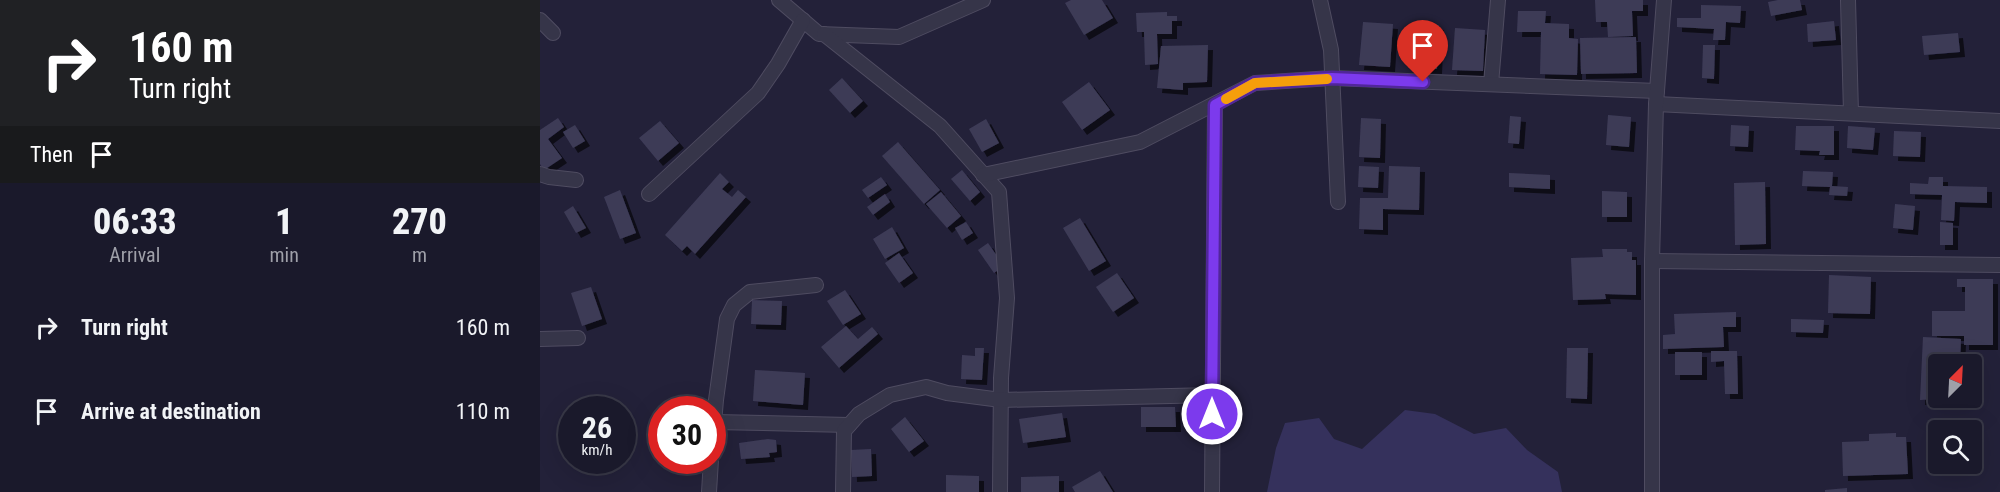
<!DOCTYPE html>
<html lang="en">
<head>
<meta charset="utf-8">
<style>
	:root { --surface:#1a192b; --page:#232233; --text:#f1f3f6; --muted:#9fa0a9; --line:#383847 }
	body { margin:0; font-family:"Roboto Condensed",sans-serif; background:var(--page); color:var(--text); height:100vh; display:flex; flex-direction:column; font-size:22px; white-space:nowrap }
	* { box-sizing:border-box; margin:0 }
	p { font-size:20px; color:var(--muted) }
	.icon { flex:none; width:33px; height:33px; fill:none; stroke:currentColor; stroke-width:2; stroke-linecap:round; stroke-linejoin:round }
	.map { position:relative; flex:1; overflow:hidden }
	.drawer { display:flex; flex-direction:column; background:var(--surface); width:540px }
	.drawer>* { flex:none }
	.top-card { background:#202124; color:#fff; overflow:hidden }
	.needle { width:39px; rotate:24deg }
	.buttons { position:absolute; left:1388px; top:354px; display:grid; gap:12px }
	.buttons a { display:grid; place-items:center; width:54px; height:54px; border-radius:6px; background:var(--surface); box-shadow:0 6px 24px #0002,0 0 0 2px var(--line); font-size:30px }
	.speed { position:absolute; left:18px; top:396px; display:flex; gap:12px; font-size:30px; font-weight:700; text-align:center }
	.speed>* { display:grid; place-content:center; width:78px; height:78px; border-radius:50%; background:var(--surface); box-shadow:0 6px 24px #0002,0 0 0 2px var(--line); line-height:1 }
	.speed small { font-size:15px; font-weight:400 }
	.speed .limit { border:9px solid #d22; background:#fff; color:#111 }
	.pin { position:absolute; display:grid; place-items:center; width:51px; height:51px; color:#fff; margin:-62px -26px; border-radius:50% 50% 50% 0; rotate:-45deg; box-shadow:0 0 6px #0007 }
	.pin .icon { rotate:45deg }
	.me { position:absolute; width:66px; margin:-33px; rotate:0deg; stroke-linejoin:round; filter:drop-shadow(0 0 4px #0008) }
	.turn { display:flex; align-items:center; gap:21px; height:126px; padding:0 30px; font-size:27px }
	.turn .icon { width:78px; height:78px; stroke-width:2.5 }
	.turn b { display:block; font-size:42px; line-height:51px }
	.then { display:flex; align-items:center; height:57px; padding:0 30px; background:#0003; gap:12px; font-size:22px }
	.eta { display:flex; justify-content:space-evenly; align-items:center; height:102px; text-align:center }
	.eta b { font-size:36px; font-weight:800; line-height:42px }
	ul { padding:0; list-style:none }
	li { display:flex; align-items:center; gap:18px; height:84px; padding:0 30px }
	li div { flex:1 }
	li b { display:block; font-size:22px }
	li em { font-style:normal }
	main { display:flex; flex:1; min-height:0 }
	.map>svg:first-child { display:block }
	.water { fill:#35315c }
	.building { fill:#3d3b57; filter:url(#shadow) }
	.lines { fill:none; stroke-linecap:round; stroke-linejoin:round }
	.minor-casing { stroke:#4f4c61; stroke-width:16 }
	.minor { stroke:#363549; stroke-width:14 }
	.route-casing { stroke:#51269a; stroke-width:15 }
	.route { stroke:#7c3aed; stroke-width:10 }
	.slow { stroke:#f59e0b; stroke-width:10 }
</style>
</head>
<body>
<main>
<section class="drawer">
<div class="top-card">
<div class="turn"><svg class="icon" aria-label="right" viewBox="0 0 24 24"><path d="M7 20v-9h11M14 6l5 5-5 5"/></svg><div><b>160 m</b>Turn right</div></div>
<div class="then">Then<svg class="icon" aria-label="arrive" viewBox="0 0 24 24"><path d="M6 21V4h12l-3 4 3 4H6"/></svg></div>
</div>
<div class="eta">
<div><b>06:33</b><p>Arrival</p></div>
<div><b>1</b><p>min</p></div>
<div><b>270</b><p>m</p></div>
</div>
<ul>
<li><svg class="icon" aria-label="right" viewBox="0 0 24 24"><path d="M7 20v-9h11M14 6l5 5-5 5"/></svg><div><b>Turn right</b></div><em>160 m</em></li>
<li><svg class="icon" aria-label="arrive" viewBox="0 0 24 24"><path d="M6 21V4h12l-3 4 3 4H6"/></svg><div><b>Arrive at destination</b></div><em>110 m</em></li>
</ul>
</section>
<div class="map">
<svg width="1460" height="492" viewBox="0 0 1460 492">
	<defs>
		<filter id="shadow"><feDropShadow dx="5" dy="5" stdDeviation="0" flood-color="#0009"/></filter>
	</defs>
	<rect width="100%" height="100%" fill="#232139"/>
	<polygon class="water" points="865,410 895,414 934,434 966,428 987,450 1018,472 1022,492 727,492 736,448 745,423 779,418 794,439 822,449"/>
	<g class="building">
		<polygon points="531,0 562,0 573,18 544,35 525,3"/>
		<polygon points="1055,0 1103,0 1103,11 1092,11 1093,36 1068,37 1067,22 1056,22"/>
		<polygon points="1238,0 1260,0 1262,10 1231,16 1228,2"/>
		<polygon points="1161,5 1201,6 1200,23 1186,22 1185,40 1173,40 1174,29 1137,27 1137,18 1161,18"/>
		<polygon points="978,11 1006,11 1005,23 1029,24 1029,38 1038,39 1037,75 1000,74 1001,32 977,32"/>
		<polygon points="627,12 627,16 637,16 637,21 632,21 632,34 617,34 618,64 605,65 604,32 597,32 596,13"/>
		<polygon points="1294,21 1296,40 1268,42 1267,24"/>
		<polygon points="823,22 853,24 850,67 819,65"/>
		<polygon points="870,24 899,25 897,69 868,68"/>
		<polygon points="915,28 945,30 943,71 912,70"/>
		<polygon points="1418,33 1420,52 1384,55 1382,36"/>
		<polygon points="1096,37 1097,73 1041,74 1040,38"/>
		<polygon points="668,45 667,82 643,83 643,90 617,88 621,46"/>
		<polygon points="1163,45 1175,45 1174,79 1162,78"/>
		<polygon points="302,78 323,101 310,113 289,90"/>
		<polygon points="549,82 570,110 542,130 522,102"/>
		<polygon points="1068,115 1091,117 1089,147 1066,145"/>
		<polygon points="970,116 981,117 979,144 968,143"/>
		<polygon points="18,118 24,127 8,139 22,158 4,170 0,164 0,130"/>
		<polygon points="821,118 841,119 840,158 819,157"/>
		<polygon points="446,119 459,143 442,152 429,129"/>
		<polygon points="120,121 139,143 118,161 99,138"/>
		<polygon points="35,125 45,141 33,148 23,132"/>
		<polygon points="1191,125 1209,126 1208,147 1190,146"/>
		<polygon points="1256,126 1294,126 1294,155 1279,155 1280,151 1255,150"/>
		<polygon points="1308,126 1335,128 1333,150 1307,148"/>
		<polygon points="1354,131 1381,132 1380,157 1353,156"/>
		<polygon points="358,142 400,190 384,204 342,156"/>
		<polygon points="819,166 839,167 838,188 818,187"/>
		<polygon points="849,166 880,167 879,210 843,209 843,230 819,229 820,198 848,198"/>
		<polygon points="422,170 440,192 430,201 411,179"/>
		<polygon points="1263,171 1293,172 1292,186 1308,187 1307,196 1289,195 1290,187 1262,186"/>
		<polygon points="180,173 189,182 182,189 192,197 198,190 206,197 155,254 147,246 142,251 125,235"/>
		<polygon points="969,173 1010,175 1010,189 969,187"/>
		<polygon points="341,177 347,185 328,198 322,190"/>
		<polygon points="1389,177 1403,177 1403,186 1447,187 1447,203 1415,202 1414,221 1401,220 1402,195 1370,194 1370,183 1388,184"/>
		<polygon points="1225,182 1226,244 1195,245 1194,183"/>
		<polygon points="80,190 96,233 80,239 64,197"/>
		<polygon points="1062,191 1087,192 1087,217 1062,217"/>
		<polygon points="401,192 421,216 407,228 386,204"/>
		<polygon points="345,194 350,202 333,215 327,207"/>
		<polygon points="1355,204 1375,206 1373,230 1353,228"/>
		<polygon points="33,206 46,228 36,233 24,212"/>
		<polygon points="540,218 566,261 549,271 523,228"/>
		<polygon points="426,222 433,233 422,240 415,228"/>
		<polygon points="1400,222 1413,223 1413,245 1400,245"/>
		<polygon points="352,227 364,248 345,259 333,239"/>
		<polygon points="448,243 464,266 454,273 438,250"/>
		<polygon points="1062,249 1087,249 1087,252 1092,252 1092,260 1096,260 1096,295 1065,294 1066,299 1033,300 1031,258 1063,257"/>
		<polygon points="359,253 373,273 359,283 345,263"/>
		<polygon points="577,273 594,298 573,312 556,287"/>
		<polygon points="1289,275 1331,277 1330,314 1288,313"/>
		<polygon points="1417,279 1453,279 1453,345 1424,345 1424,336 1392,336 1392,311 1425,311 1425,287 1417,287"/>
		<polygon points="51,287 62,319 42,326 31,293"/>
		<polygon points="305,290 321,314 303,325 287,301"/>
		<polygon points="212,300 242,301 241,325 211,324"/>
		<polygon points="1196,312 1196,327 1183,327 1184,347 1123,349 1123,335 1135,334 1134,314"/>
		<polygon points="1251,319 1284,320 1283,333 1251,332"/>
		<polygon points="306,326 318,339 332,327 338,334 299,368 281,347"/>
		<polygon points="1383,337 1421,339 1420,364 1398,364 1395,399 1380,400"/>
		<polygon points="435,348 444,348 442,380 421,379 422,355 435,356"/>
		<polygon points="1027,348 1048,348 1047,399 1026,398"/>
		<polygon points="1171,351 1197,351 1198,394 1185,394 1184,361 1171,362"/>
		<rect x="1135" y="352" width="27" height="23"/>
		<polygon points="215,370 265,373 263,405 213,401"/>
		<polygon points="150,405 167,408 167,410 149,410"/>
		<polygon points="601,407 635,407 636,427 601,427"/>
		<polygon points="522,413 526,437 483,443 479,419"/>
		<polygon points="365,417 384,441 369,452 351,429"/>
		<polygon points="1356,433 1356,437 1366,437 1368,474 1303,476 1302,442 1329,441 1329,434"/>
		<polygon points="228,439 236,440 237,452 229,453 230,457 201,459 199,443"/>
		<polygon points="331,449 332,476 312,477 311,450"/>
		<polygon points="560,471 573,492 535,492 532,487"/>
		<polygon points="406,475 439,476 439,492 406,492"/>
		<polygon points="519,476 519,492 481,492 481,477"/>
		<polygon points="1307,488 1307,492 1285,492 1285,490"/>
	</g>
	<g class="lines">
		<defs>
			<g id="minor">
				<polyline points="239,0 279,34 359,37 443,0"/>
				<polyline points="780,0 791,50 798,202"/>
				<polyline points="1308,0 1311,113"/>
				<polyline points="0,20 13,33"/>
				<polyline points="284,34 400,126 459,192 467,298 461,378 460,492"/>
				<polyline points="951,84 958,0"/>
				<polyline points="1116,104 1460,121"/>
				<polyline points="0,174 9,177 36,180"/>
				<polyline points="443,175 600,142 715,83 792,78 1117,91"/>
				<polyline points="109,194 218,93 238,64 263,20"/>
				<polyline points="1112,261 1460,265"/>
				<polyline points="0,339 38,338"/>
				<polyline points="174,422 309,425"/>
				<polyline points="172,446 176,400 187,319 194,305 210,292 276,285"/>
				<polyline points="169,492 171,460"/>
				<polyline points="303,492 304,431 319,414 350,395 386,387 407,393 461,400 672,395"/>
				<polyline points="672,492 675,105"/>
				<polyline points="1112,492 1112,261 1116,104 1124,0"/>
			</g>
		</defs>
		<use href="#minor" class="minor-casing"/>
		<use href="#minor" class="minor"/>
	</g>
	<g class="lines">
		<defs>
			<polyline id="route" points="672,414 675,105 715,83 792,78 883,82"/>
		</defs>
		<use href="#route" class="route-casing"/>
		<use href="#route" class="route"/>
		<polyline class="slow" points="686,99 715,83 787,79"/>
	</g>
</svg>
<div class="buttons">
<a><svg class="needle" viewBox="-14 -14 28 28"><path d="M0-13l5 13h-10z" fill="#e53935"/><path d="M0 13l5-13h-10z" fill="#9fa0a9"/></svg></a>
<a><svg class="icon" aria-label="search" viewBox="0 0 24 24"><circle cx="10" cy="10" r="6"/><path d="M15 15l6 6"/></svg></a>
</div>
<div class="speed"><div>26<small>km/h</small></div><div class="limit">30</div></div>
<div class="pin" style="left:883px;top:82px;background:#d93025"><svg class="icon" aria-label="arrive" viewBox="0 0 24 24"><path d="M6 21V4h12l-3 4 3 4H6"/></svg></div>
<svg class="me" style="left:672px;top:414px" viewBox="-20 -20 40 40"><circle r="17" fill="#7c3aed" stroke="#fff" stroke-width="3"/><path d="M0-11L8 9 0 5-8 9z" fill="#fff"/></svg>
</div>
</main>
</body>
</html>
